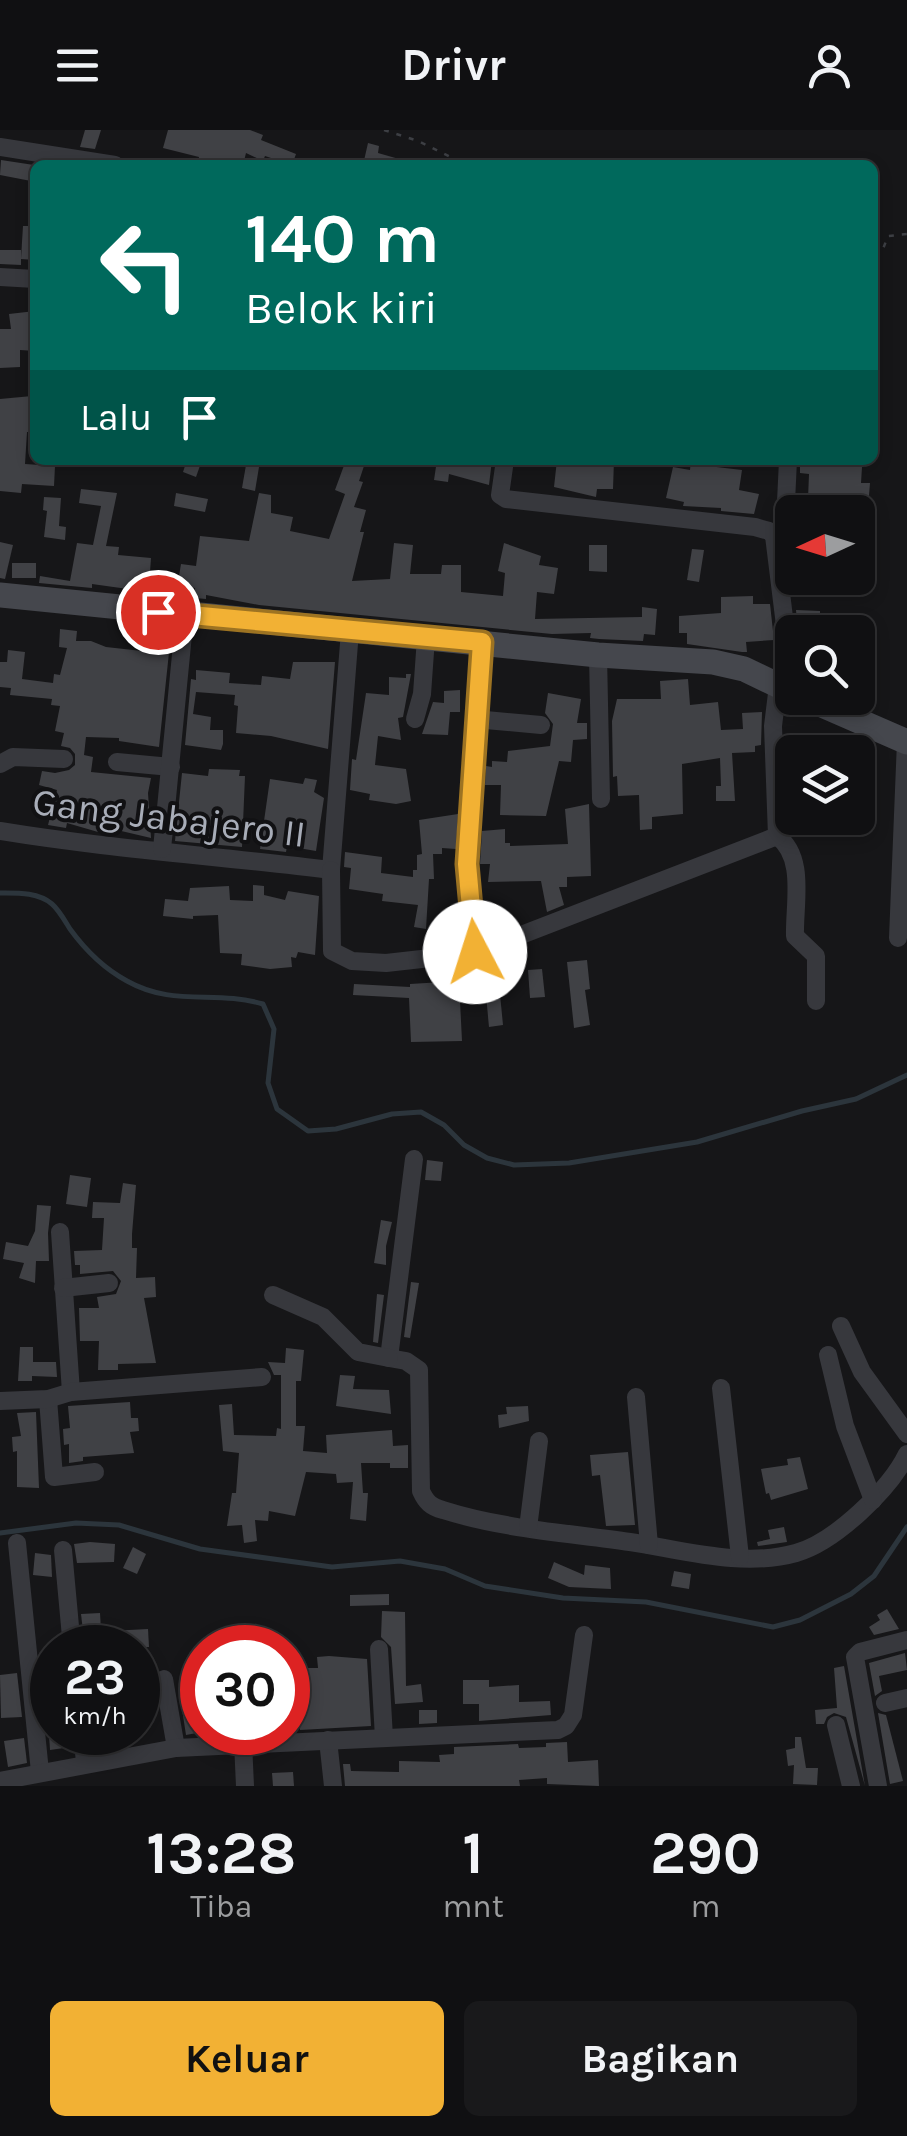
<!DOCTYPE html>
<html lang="id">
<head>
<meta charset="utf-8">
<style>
	:root { --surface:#101012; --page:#19191b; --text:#f1f3f6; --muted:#9c9d9f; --line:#303032; --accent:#f2b134 }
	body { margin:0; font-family:Karla,sans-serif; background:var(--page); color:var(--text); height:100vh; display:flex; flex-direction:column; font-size:38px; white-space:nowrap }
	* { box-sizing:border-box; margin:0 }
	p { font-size:32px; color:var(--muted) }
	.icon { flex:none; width:55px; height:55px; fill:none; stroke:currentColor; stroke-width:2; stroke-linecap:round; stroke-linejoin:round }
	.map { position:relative; height:1656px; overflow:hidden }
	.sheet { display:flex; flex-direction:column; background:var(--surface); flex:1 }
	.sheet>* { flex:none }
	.top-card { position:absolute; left:30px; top:30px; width:848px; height:305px; border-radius:15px; box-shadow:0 5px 15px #0003,0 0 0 2px var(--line); background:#00695c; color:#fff; overflow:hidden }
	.needle { width:65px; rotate:266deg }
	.tools { position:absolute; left:775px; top:365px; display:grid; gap:20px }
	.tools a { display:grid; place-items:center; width:100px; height:100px; border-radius:15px; background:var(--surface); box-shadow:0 5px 15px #0003,0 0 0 2px var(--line); font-size:50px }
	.speed { position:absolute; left:30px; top:1495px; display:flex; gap:20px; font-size:50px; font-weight:700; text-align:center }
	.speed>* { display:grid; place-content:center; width:130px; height:130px; border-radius:50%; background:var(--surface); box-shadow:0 5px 15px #0003,0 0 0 2px var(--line); line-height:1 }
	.speed small { font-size:25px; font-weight:400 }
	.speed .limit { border:15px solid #d22; background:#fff; color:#111 }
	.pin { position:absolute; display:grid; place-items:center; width:85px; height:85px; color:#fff; margin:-42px; border:5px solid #fff; border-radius:50%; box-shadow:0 2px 10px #0007 }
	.me { position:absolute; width:110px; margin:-55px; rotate:355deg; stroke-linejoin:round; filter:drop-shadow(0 0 8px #0008) }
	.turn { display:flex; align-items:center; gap:35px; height:210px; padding:0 50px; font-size:45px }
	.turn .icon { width:130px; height:130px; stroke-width:2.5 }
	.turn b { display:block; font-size:70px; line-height:85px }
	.then { display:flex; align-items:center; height:95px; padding:0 50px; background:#0003; gap:20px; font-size:38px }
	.eta { display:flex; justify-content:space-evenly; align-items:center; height:170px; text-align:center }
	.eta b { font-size:60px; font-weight:700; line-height:70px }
	.action { display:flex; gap:20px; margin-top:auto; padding:20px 50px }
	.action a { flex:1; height:115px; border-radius:15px; background:var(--accent); color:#111; font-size:40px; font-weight:700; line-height:115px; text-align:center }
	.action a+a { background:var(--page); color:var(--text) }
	header { display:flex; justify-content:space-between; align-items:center; height:130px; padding:0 50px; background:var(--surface); font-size:45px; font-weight:700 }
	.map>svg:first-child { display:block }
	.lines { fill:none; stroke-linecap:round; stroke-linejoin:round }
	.stream { stroke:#2c353c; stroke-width:5 }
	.building { fill:#404145 }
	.path { stroke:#3d3f44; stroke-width:2.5; stroke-dasharray:5 8; stroke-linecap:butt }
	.street { stroke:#37383d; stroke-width:18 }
	.secondary { stroke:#45474d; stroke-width:25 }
	.route-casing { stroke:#9d7322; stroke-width:25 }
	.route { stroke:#f2b134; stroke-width:18 }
	.labels { text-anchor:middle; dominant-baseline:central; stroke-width:8; stroke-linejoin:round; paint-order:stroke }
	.street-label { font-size:38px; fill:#a8adb8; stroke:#111113 }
</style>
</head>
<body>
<header><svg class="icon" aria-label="menu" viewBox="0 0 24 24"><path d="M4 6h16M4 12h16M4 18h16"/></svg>Drivr<svg class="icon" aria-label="person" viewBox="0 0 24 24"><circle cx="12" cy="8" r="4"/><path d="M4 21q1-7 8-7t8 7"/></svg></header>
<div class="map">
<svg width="907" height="1656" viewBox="0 0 907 1656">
	<rect width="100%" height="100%" fill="#161618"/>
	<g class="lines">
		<g class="stream">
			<path d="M0,763c17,0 38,-1 52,11 7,6 13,17 18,25 16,22 33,39 57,52 46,26 88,9 136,23l11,25 -6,54 9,26 31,22 28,-2 56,-15 29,-2 23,13 20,20 23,13 27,7 55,-2 128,-21 105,-31 54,-12 51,-24"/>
			<polyline points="0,1403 76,1393 119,1395 200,1419 332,1437 400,1431 445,1439 485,1456 563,1468 646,1472 773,1497 800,1490 851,1464 874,1446 907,1397"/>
		</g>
	</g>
	<g class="building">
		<polygon points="85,0 101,0 95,19 80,17"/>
		<polygon points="168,0 250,0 263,5 261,10 296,24 292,35 265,26 263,31 246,23 243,35 222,31 221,35 211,35 198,32 199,27 163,18"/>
		<polygon points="368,13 379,16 378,23 406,31 406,35 363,35"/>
		<polygon points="1,30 34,35 31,51 0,45"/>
		<polygon points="23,96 35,96 35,130 21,129"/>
		<polygon points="0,120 21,120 21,135 0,134"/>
		<polygon points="35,181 35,221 20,220 20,237 0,238 0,199 11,199 9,184"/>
		<polygon points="32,266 35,302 27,302 25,334 55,336 54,356 22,354 21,363 0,361 0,269"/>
		<polygon points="187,330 202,330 196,347 183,342"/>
		<polygon points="346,330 366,330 359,351 363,352 354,377 366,380 360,402 364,402 352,451 390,449 394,413 413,415 410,444 441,444 442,435 461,435 461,462 503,466 505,443 498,441 504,413 541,426 539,435 558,438 554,464 537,462 535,489 642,487 642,477 657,479 655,505 644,504 643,511 599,509 590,508 591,503 552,504 259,475 206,465 206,469 195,468 195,458 187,457 185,467 92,454 92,458 39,453 40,446 70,451 77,413 93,415 101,376 79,373 81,359 117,363 106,416 119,417 118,425 151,428 150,442 179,446 181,434 196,436 200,406 249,411 259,363 271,365 271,383 293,387 290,401 329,409 345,364 335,360"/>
		<polygon points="437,330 492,330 489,355 449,344 448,352 434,350"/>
		<polygon points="557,330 614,330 613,359 597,359 596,367 554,357"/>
		<polygon points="691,330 709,330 708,336 742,340 739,360 759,364 754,384 721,381 721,378 683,376 684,372 666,368 673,337 690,340"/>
		<polygon points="800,330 858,330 858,336 862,337 861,353 870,353 868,378 872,378 870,396 874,397 870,428 858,426 858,382 824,382 826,370 808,369 809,344 800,343"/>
		<polygon points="246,335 259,337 255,361 242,358"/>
		<polygon points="176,363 208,369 205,382 174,376"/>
		<polygon points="44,367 61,368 59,396 66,397 65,410 44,407 47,381 43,380"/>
		<polygon points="0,412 13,415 5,449 0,448"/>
		<polygon points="589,415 607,415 607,442 589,441"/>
		<polygon points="692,419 704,420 699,452 687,450"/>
		<rect x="12" y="433" width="24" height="15"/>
		<polygon points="753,466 753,474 770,474 774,510 746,512 747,522 742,522 687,514 687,503 679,503 679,486 721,483 721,467"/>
		<polygon points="796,480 820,481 820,502 798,502"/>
		<polygon points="60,499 77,501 76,511 91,511 106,517 142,521 144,509 170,513 159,617 119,611 119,608 86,607 84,625 93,627 91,642 151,648 148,663 151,708 100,696 98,702 67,693 66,698 48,695 57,660 39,655 42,641 55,643 69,640 75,635 75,624 70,618 61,616 64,603 55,601 60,576 51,575 52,569 10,565 11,558 0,557 0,532 7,532 8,520 25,522 22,549 53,553 54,544 60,545 67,518 59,517"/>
		<polygon points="293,532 335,532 328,619 271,606 236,603 238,576 234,575 235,565 196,562 193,584 211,587 210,600 223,600 223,614 221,620 185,615 191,549 196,550 196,540 230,543 229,553 261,555 262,546 290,549"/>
		<polygon points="406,544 411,544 403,587 398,588 401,610 378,606 375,635 406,639 411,671 396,674 369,670 370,664 350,660 352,629 356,630 366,563 389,565 389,547 406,548"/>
		<polygon points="688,549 690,575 718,572 721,600 743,599 742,583 762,582 761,615 755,616 755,622 732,623 735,671 716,671 716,656 721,656 720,628 682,634 683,684 652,687 652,699 640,700 639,665 618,666 617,646 613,647 612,591 617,569 661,569 660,551"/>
		<polygon points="460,560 460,582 450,582 448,605 422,604 433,572 444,573 444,561"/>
		<polygon points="548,563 581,569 577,593 587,593 587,609 573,610 571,632 559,631 546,686 500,685 501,655 485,655 486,636 492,637 492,631 507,632 508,621 550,616 553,594 545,583"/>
		<polygon points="209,639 240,640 239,646 245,646 242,717 175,711 182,643 208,646"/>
		<polygon points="305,648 317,650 314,662 324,668 316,721 287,716 286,722 260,719 270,649 303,654"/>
		<polygon points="589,674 591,746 567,747 567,757 559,757 564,775 547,782 541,751 488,752 490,734 480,734 482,701 505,699 505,713 510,713 510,716 568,714 565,679"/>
		<polygon points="458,684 456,719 442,718 442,724 433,724 434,749 429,749 426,799 414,797 418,775 382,771 383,764 349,759 351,738 344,737 345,722 382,727 381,743 413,747 413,740 417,740 417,725 422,724 419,690"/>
		<polygon points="253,755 264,756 264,765 285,770 288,761 319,766 315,825 298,822 296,828 291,827 292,837 270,839 241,835 242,824 220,823 218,785 193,786 193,789 163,786 165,769 188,771 190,758 229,756 230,770 253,771"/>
		<polygon points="587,830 590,859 585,860 590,895 574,898 567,832"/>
		<polygon points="542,839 545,867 530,868 528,840"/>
		<polygon points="459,851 462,911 411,912 409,868 353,865 354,854 410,857 410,854"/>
		<polygon points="500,864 503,895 489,897 486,865"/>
		<polygon points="427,1030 443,1032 441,1051 425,1050"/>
		<polygon points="70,1045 91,1048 87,1077 66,1074"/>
		<polygon points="123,1053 136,1055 132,1104 132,1118 137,1118 136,1148 155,1147 156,1167 144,1168 156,1233 118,1234 118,1240 98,1240 99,1211 80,1211 79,1178 99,1178 97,1167 116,1164 121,1151 113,1141 80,1144 80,1135 75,1135 74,1121 102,1120 104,1088 92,1088 93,1072 120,1073"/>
		<polygon points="37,1075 51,1076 48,1103 49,1131 36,1131 35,1153 19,1148 24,1133 3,1129 6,1112 28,1116 35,1101"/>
		<polygon points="381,1090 392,1092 386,1116 386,1135 374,1133"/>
		<polygon points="411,1152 419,1153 410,1208 404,1207"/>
		<polygon points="377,1164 384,1165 378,1213 373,1212"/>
		<polygon points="20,1217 33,1217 33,1232 56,1232 57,1247 32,1246 32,1251 18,1251"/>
		<polygon points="286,1218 304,1220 301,1251 296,1251 296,1296 305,1296 303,1321 327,1323 326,1305 392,1300 393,1316 408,1315 408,1338 390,1338 390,1333 361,1333 363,1363 368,1363 366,1391 350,1389 353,1352 337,1353 336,1344 306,1342 295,1386 269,1381 268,1391 255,1390 257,1411 244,1413 242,1395 227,1396 232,1363 236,1363 239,1323 223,1321 219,1275 232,1274 234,1305 276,1306 277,1298 281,1299 281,1245 274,1245 268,1232 285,1233"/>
		<polygon points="340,1245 355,1246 353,1259 389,1260 391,1284 336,1276"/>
		<polygon points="130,1272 131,1288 138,1288 139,1301 130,1302 134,1323 83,1327 83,1331 69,1333 69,1314 64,1315 63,1299 70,1298 68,1276"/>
		<polygon points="528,1276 529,1291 499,1298 498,1285 507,1284 506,1277"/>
		<polygon points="36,1282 39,1358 17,1357 17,1321 13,1322 12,1307 21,1306 17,1283"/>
		<polygon points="628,1322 635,1395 606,1396 600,1345 592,1346 590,1325"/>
		<polygon points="800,1327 808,1359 771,1370 769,1363 766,1364 761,1339 788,1335 787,1329"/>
		<polygon points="784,1397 787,1412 758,1416 757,1412 770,1409 768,1400"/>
		<polygon points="90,1412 115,1414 114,1432 77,1433 74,1414"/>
		<polygon points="133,1417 146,1424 137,1444 123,1438"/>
		<polygon points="35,1423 51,1425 52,1447 33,1445"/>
		<polygon points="554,1432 584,1445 585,1435 610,1438 611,1459 569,1457 548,1448"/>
		<polygon points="674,1441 691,1444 689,1459 671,1456"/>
		<polygon points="389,1464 389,1475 350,1476 350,1465"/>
		<polygon points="887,1479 899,1499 874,1505 869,1497 880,1490 877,1485"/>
		<polygon points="382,1481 405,1482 406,1556 421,1554 423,1572 395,1574 391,1517 381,1507"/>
		<polygon points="100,1483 101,1500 83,1501 81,1484"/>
		<polygon points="148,1499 149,1517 111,1518 110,1501"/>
		<polygon points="905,1523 907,1540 879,1546 882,1561 875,1566 869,1533"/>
		<polygon points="329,1526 367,1529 371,1596 300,1600 299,1590 288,1590 288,1562 300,1561 299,1538 318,1538 317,1527"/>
		<polygon points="52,1528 52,1585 47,1585 41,1530"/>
		<polygon points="202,1533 202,1602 186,1605 180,1566 195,1564 190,1535"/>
		<polygon points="844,1536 865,1656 846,1587 834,1583 827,1587 824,1594 816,1594 815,1580 837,1578 834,1538"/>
		<polygon points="17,1543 22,1587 1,1588 0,1545"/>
		<polygon points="463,1550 489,1550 489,1557 519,1555 519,1572 550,1571 551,1585 479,1591 479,1574 463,1574"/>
		<polygon points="419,1580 437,1580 437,1593 419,1594"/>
		<polygon points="878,1583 886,1585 903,1651 890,1654"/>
		<polygon points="64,1602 70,1602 71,1617 50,1620 49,1605"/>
		<polygon points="95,1602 129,1602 130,1611 96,1614"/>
		<polygon points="795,1607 801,1607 806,1638 818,1638 817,1655 793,1654 794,1635 788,1636 786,1620 795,1618"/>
		<polygon points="24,1608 27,1633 8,1637 4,1611"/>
		<polygon points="567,1612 568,1632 598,1630 599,1656 547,1654 547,1648 519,1650 520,1656 345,1656 343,1634 350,1634 351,1641 399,1642 399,1631 440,1632 439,1625 454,1624 454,1617 518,1614 519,1618 546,1617 546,1613"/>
		<polygon points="293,1642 294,1656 273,1656 272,1643"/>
	</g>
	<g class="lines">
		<g class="path">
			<polyline points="384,0 418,11 467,35"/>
			<polyline points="872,121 883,119 888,106 907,104"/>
		</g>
		<g class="street">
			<polyline points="0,17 115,35"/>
			<polyline points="0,147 35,149"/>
			<polyline points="774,406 785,393 788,330"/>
			<polyline points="598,525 601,669"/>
			<polyline points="415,589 422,564 426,508"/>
			<polyline points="475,589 541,595"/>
			<polyline points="117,632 171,637"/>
			<polyline points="0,634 13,627 64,629"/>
			<path d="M0,701c109,18 220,25 331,39l19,-239"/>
			<path d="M777,706c29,21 17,68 18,100l21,20v45"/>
			<polyline points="162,719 185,484"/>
			<polyline points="331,740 332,821 352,831 386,833 475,823 777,706 773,596 778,555 789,528 774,406 769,401 755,397 506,369 500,365 505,330"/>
			<polyline points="898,808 906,611"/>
			<polyline points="475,823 467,734 482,512"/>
			<path d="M414,1029l-25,199 17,3 13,9 2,121c5,11 10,16 22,19 60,19 125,23 187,32 53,8 113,26 166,11 39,-11 94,-64 111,-99"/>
			<polyline points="60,1102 71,1262"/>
			<polyline points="63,1158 109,1153"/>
			<polyline points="273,1165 323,1187 358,1222 389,1228"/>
			<polyline points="841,1196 862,1242 907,1304"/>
			<polyline points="828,1225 845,1296 873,1370"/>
			<polyline points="721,1258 740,1427"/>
			<polyline points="636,1267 649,1415"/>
			<polyline points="48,1269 54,1347 95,1342"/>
			<polyline points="0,1271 48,1269 71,1262 262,1247"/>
			<polyline points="528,1398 539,1311"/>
			<polyline points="17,1413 40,1642"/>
			<polyline points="63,1420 72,1518"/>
			<polyline points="379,1519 384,1608"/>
			<polyline points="164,1549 176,1618"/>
			<polyline points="885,1573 907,1568"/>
			<polyline points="836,1595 851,1656"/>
			<polyline points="82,1602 85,1632"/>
			<polyline points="328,1610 333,1656"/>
			<polyline points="243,1612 245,1656"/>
			<polyline points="0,1651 176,1618 558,1600 566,1596 573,1585 584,1505"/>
			<polyline points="878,1656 855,1527 860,1522 907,1510"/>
		</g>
		<g class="secondary">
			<polyline points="0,465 598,525 713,532 744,539 792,562"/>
			<polyline points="806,568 907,612"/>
		</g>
	</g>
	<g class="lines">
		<defs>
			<polyline id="route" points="158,482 482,512 467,734 475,822"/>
		</defs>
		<use href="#route" class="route-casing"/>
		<use href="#route" class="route"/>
	</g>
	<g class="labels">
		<g class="street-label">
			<text transform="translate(169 688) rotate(7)">Gang Jabajero II</text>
		</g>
	</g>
</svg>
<div class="tools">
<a><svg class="needle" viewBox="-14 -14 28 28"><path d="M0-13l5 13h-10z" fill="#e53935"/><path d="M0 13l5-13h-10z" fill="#9c9d9f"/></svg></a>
<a><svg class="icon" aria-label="search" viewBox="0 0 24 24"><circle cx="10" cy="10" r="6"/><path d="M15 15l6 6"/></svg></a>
<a><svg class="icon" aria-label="layers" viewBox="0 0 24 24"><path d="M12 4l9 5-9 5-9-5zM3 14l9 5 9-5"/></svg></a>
</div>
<div class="speed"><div>23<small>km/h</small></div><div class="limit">30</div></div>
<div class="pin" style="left:158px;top:482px;background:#d93025"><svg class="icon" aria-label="arrive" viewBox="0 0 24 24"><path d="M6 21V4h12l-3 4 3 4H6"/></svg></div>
<svg class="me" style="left:475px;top:822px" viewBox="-20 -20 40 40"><circle r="19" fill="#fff"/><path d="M0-13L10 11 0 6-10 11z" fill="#f2b134"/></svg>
<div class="top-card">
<div class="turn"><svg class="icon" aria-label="left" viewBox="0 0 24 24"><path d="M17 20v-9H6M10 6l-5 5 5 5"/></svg><div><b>140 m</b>Belok kiri</div></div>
<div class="then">Lalu<svg class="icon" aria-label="arrive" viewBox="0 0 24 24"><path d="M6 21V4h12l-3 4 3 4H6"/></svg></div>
</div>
</div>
<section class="sheet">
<div class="eta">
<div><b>13:28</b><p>Tiba</p></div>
<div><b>1</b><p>mnt</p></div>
<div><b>290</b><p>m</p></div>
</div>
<div class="action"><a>Keluar</a><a>Bagikan</a></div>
</section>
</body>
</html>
